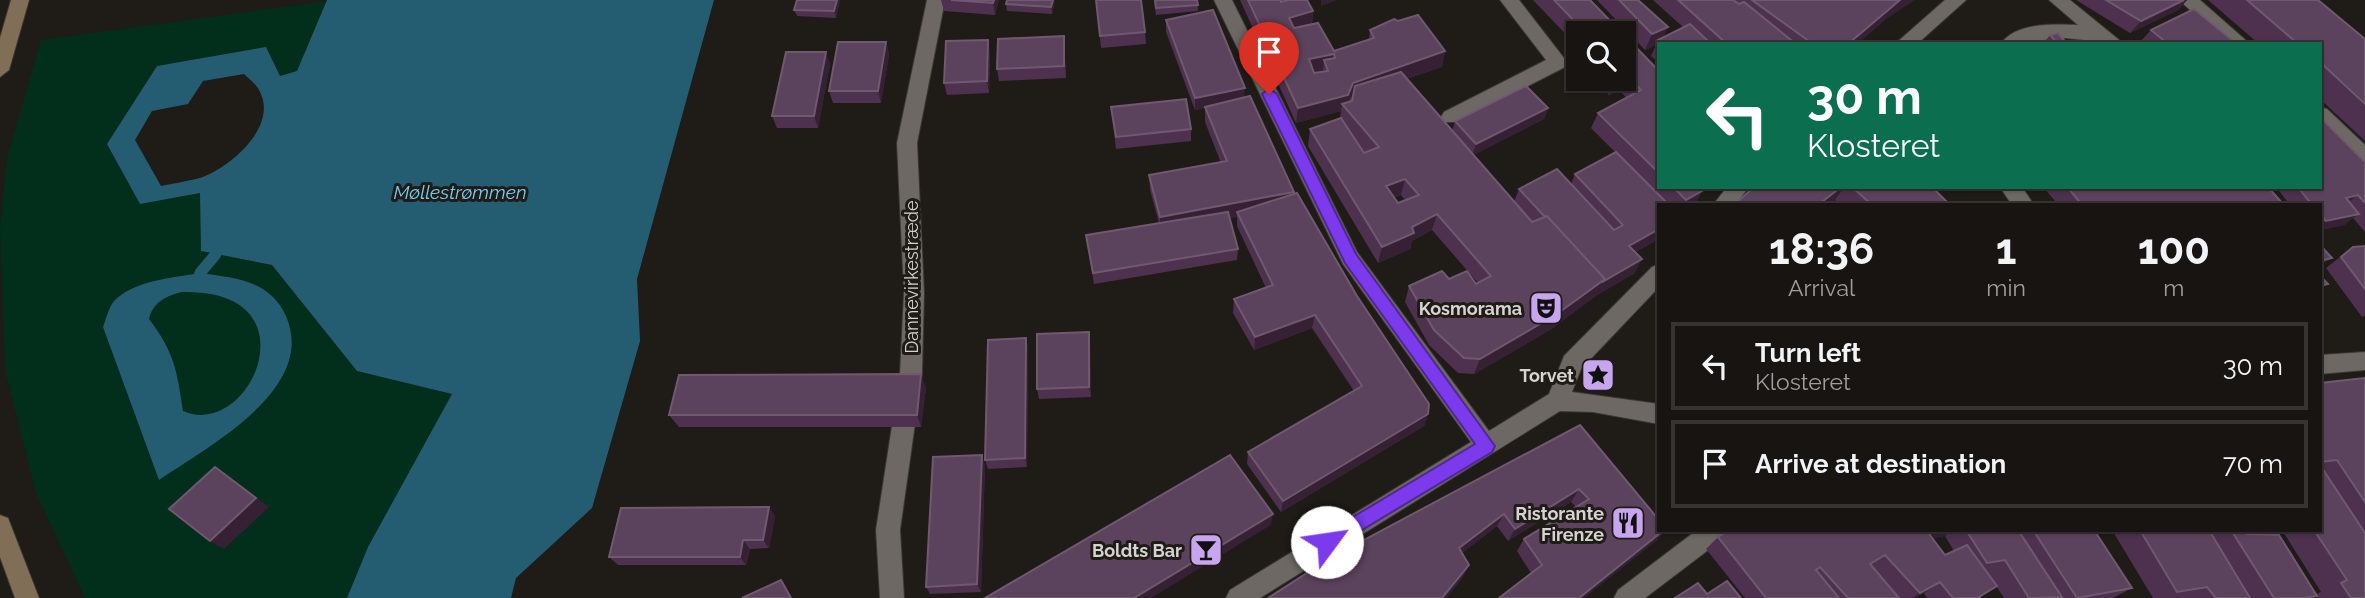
<!DOCTYPE html>
<html lang="en">
<head>
<meta charset="utf-8">
<style>
	:root { --surface:#171411; --page:#201d1a; --text:#f1f3f6; --muted:#9e9e9f; --line:#363331 }
	body { margin:0; font-family:Raleway,sans-serif; background:var(--page); color:var(--text); height:100vh; display:flex; flex-direction:column; font-size:26px; white-space:nowrap }
	* { box-sizing:border-box; margin:0 }
	p { font-size:23px; color:var(--muted) }
	.icon { flex:none; width:38px; height:38px; fill:none; stroke:currentColor; stroke-width:2; stroke-linecap:round; stroke-linejoin:round }
	.map { position:relative; flex:1; overflow:hidden }
	.drawer { position:absolute; left:1657px; top:203px; width:665px; height:329px; display:flex; flex-direction:column; background:var(--surface); border-radius:0px; box-shadow:0 2px 5px #0004,0 0 0 2px var(--line) }
	.drawer>* { flex:none }
	.banner { position:absolute; left:1657px; top:42px; width:665px; height:147px; border-radius:0px; box-shadow:0 2px 5px #0004,0 0 0 2px var(--line); background:#0b6e4f; color:#fff; overflow:hidden }
	.fabs { position:absolute; left:1566px; top:21px; display:grid; gap:14px }
	.fabs a { display:grid; place-items:center; width:70px; height:70px; border-radius:0px; background:var(--surface); box-shadow:0 2px 5px #0004,0 0 0 2px var(--line); font-size:35px }
	.pin { position:absolute; display:grid; place-items:center; width:60px; height:60px; color:#fff; margin:-72px -30px; border-radius:50% 50% 50% 0; rotate:-45deg; box-shadow:0 0 7px #0007 }
	.pin .icon { rotate:45deg }
	.me { position:absolute; width:77px; margin:-38px; rotate:59deg; stroke-linejoin:round; filter:drop-shadow(0 0 5px #0008) }
	.turn { display:flex; align-items:center; gap:24px; height:147px; padding:0 35px; font-size:32px }
	.turn .icon { width:91px; height:91px; stroke-width:2.5 }
	.turn b { display:block; font-size:49px; line-height:60px }
	.eta { display:flex; justify-content:space-evenly; align-items:center; height:119px; text-align:center }
	.eta b { font-size:42px; font-weight:700; line-height:49px }
	ul { padding:0; list-style:none }
	li { display:flex; align-items:center; gap:21px; height:88px; margin:0 14px 10px; padding:0 21px; border:4px solid var(--line); border-radius:0px }
	li div { flex:1 }
	li b { display:block; font-size:26px }
	li em { font-style:normal }
	.map>svg:first-child { display:block }
	.green { fill:#012f1b }
	.water { fill:#245d71; fill-rule:evenodd }
	.lines { fill:none; stroke-linecap:round; stroke-linejoin:round }
	.stream { fill:#245d71; fill-rule:evenodd }
	.lane-casing { stroke:#3a3735; stroke-width:2 }
	.street-casing { stroke:#3a3735; stroke-width:2 }
	.secondary-casing { stroke:#3a3735; stroke-width:2 }
	.lane { fill:#6d6863; fill-rule:evenodd }
	.street { fill:#6d6863; fill-rule:evenodd }
	.secondary { fill:#816e56; fill-rule:evenodd }
	.wall { fill:#4d314f; fill-rule:evenodd }
	.shaded-wall { fill:#352133 }
	.building { fill:#5c435d; stroke:#6f596f; stroke-width:2; fill-rule:evenodd }
	.route { fill:#7c3aed; stroke:#51269a; stroke-width:2 }
	.labels { text-anchor:middle; dominant-baseline:central; stroke-width:6; stroke-linejoin:round; paint-order:stroke }
	.street-label { font-size:18px; fill:#d6d3d0; stroke:#1f1b17 }
	.poi-label { font-size:18px; font-weight:bold; fill:#d6d3d0; stroke:#1f1b17; text-anchor:end }
	.water-label { font-size:19px; font-style:italic; fill:#75ceef; stroke:#1f1b17 }
</style>
</head>
<body>
<div class="map">
<svg width="2365" height="598" viewBox="0 0 2365 598">
	<rect width="100%" height="100%" fill="#1f1b17"/>
	<polygon class="green" points="327,1 297,71 280,76 157,66 107,144 140,204 200,193 202,251 272,265 357,371 453,394 368,547 347,598 85,598 36,493 5,371 0,227 7,158 41,40"/>
	<g class="water">
		<path d="M327,0h387l-77,279 3,62 -48,167 -76,70 -5,20h-164l21,-51 84,-153 -95,-23 -85,-106 -71,-14 -1,-58 -60,11 -33,-60 50,-78 109,-19 14,29 17,-5zM244,74c5,5 12,10 15,16 20,35 -26,75 -56,87 -13,4 -29,6 -42,9l-26,-46 17,-29 36,-7 15,-23z"/>
		<path d="M200,273c35,5 70,7 86,43 32,73 -79,131 -127,164l-56,-153c3,-8 6,-20 11,-26 21,-21 58,-23 86,-28zM182,292c135,-4 69,149 1,119 -6,-41 -9,-59 -34,-92 4,-17 17,-23 33,-27z"/>
	</g>
	<g class="lines">
		<polygon class="stream" points="216,249 220,250 222,254 220,258 204,277 196,277 194,273 196,269 212,250"/>
		<defs>
			<g id="lane">
				<polygon points="1500,0 1519,0 1567,62 1565,67 1458,122 1444,122 1441,117 1444,112 1546,60"/>
				<path d="M2049,0h21l54,44 -59,-6 -64,6c14,-22 55,-20 77,-19z"/>
				<polygon points="2000,187 2022,187 2034,205 2012,205"/>
			</g>
			<g id="street">
				<polygon points="927,0 945,0 917,143 924,293 922,374 900,530 904,598 880,598 876,530 900,374 904,293 897,143"/>
				<polygon points="1214,0 1232,0 1357,252 1489,431 1549,394 1564,356 1652,267 1659,264 1659,287 1581,369 1572,392 1659,404 1659,424 1593,412 1560,411 1260,598 1226,598 1230,590 1471,442 1343,264"/>
				<polygon points="1945,0 1966,0 1917,44 1895,44"/>
				<polygon points="2179,0 2200,0 2250,44 2228,44"/>
				<polygon points="2320,107 2327,109 2365,145 2365,165 2358,162 2320,126"/>
				<polygon points="1727,187 1749,187 1735,205 1713,205"/>
				<polygon points="2365,352 2365,370 2320,374 2320,355"/>
				<polygon points="1697,530 1728,530 1724,538 1645,598 1614,598 1618,590"/>
			</g>
			<g id="secondary">
				<polygon points="11,0 29,0 9,70 0,77 0,38"/>
				<polygon points="0,515 8,518 39,598 15,598 0,557"/>
			</g>
		</defs>
		<use href="#lane" class="lane-casing"/>
		<use href="#street" class="street-casing"/>
		<use href="#secondary" class="secondary-casing"/>
		<use href="#lane" class="lane"/>
		<use href="#street" class="street"/>
		<use href="#secondary" class="secondary"/>
	</g>
	<g class="wall">
		<polygon points="840,0 836,18 797,16 794,10"/>
		<polygon points="941,0 999,0 995,15 944,11"/>
		<polygon points="1007,0 1055,0 1052,14 1007,11 1006,4"/>
		<polygon points="1096,0 1145,32 1146,44 1101,48"/>
		<polygon points="1154,0 1197,0 1198,11 1156,15"/>
		<path d="M1240,0h67l6,11 -1,14 22,26 35,-12 1,-9 75,21 -3,16 -36,12 46,53 3,-11 93,-13 -4,11 -71,36 41,47 5,-13 52,-5 4,-10 40,-22 -24,-24 7,-15 29,-15 -7,-7 -11,4 -15,-16h30v-44l35,36v116h40l3,4 -8,14h-35v34l-24,13v21l-38,22 -47,35 -76,44 -16,-1 -29,-28 -24,-43 4,-16 40,-7 27,5 2,-1 -46,-53 -20,11 -2,8 -32,14 -70,-117 2,-17 30,-11 1,-7 -45,12zM1401,195l4,5 -7,3 -4,-5z"/>
		<polygon points="1533,0 1590,0 1622,33 1578,33 1578,47"/>
		<polygon points="1597,0 1638,0 1668,27 1663,38 1684,28 1653,0 1914,0 1887,18 1857,44 1659,44 1659,63 1651,56 1656,45 1645,50"/>
		<polygon points="2076,0 2187,0 2178,10 2130,33"/>
		<polygon points="2208,0 2318,0 2365,39 2365,141 2320,99 2320,44 2259,44"/>
		<polygon points="1166,20 1244,98 1294,194 1428,414 1424,426 1281,512 1247,464 1248,452 1354,391 1312,328 1254,350 1233,313 1234,299 1266,288 1237,226 1237,217 1230,218 1238,249 1237,260 1094,284 1086,235 1159,223 1150,190 1149,175 1221,163 1205,122 1205,108 1195,110 1166,32"/>
		<polygon points="2151,30 2237,44 2143,44 2140,42"/>
		<polygon points="2050,35 2067,44 2043,44"/>
		<polygon points="1064,36 1066,78 999,81 997,69"/>
		<polygon points="886,42 889,54 881,103 833,103 829,91"/>
		<polygon points="990,52 989,93 947,95 944,83"/>
		<polygon points="830,64 818,128 777,128 772,116"/>
		<polygon points="1111,107 1191,129 1191,141 1116,149"/>
		<polygon points="2365,162 2365,232 2353,218 2344,225 2320,230 2320,205 2290,205 2276,187 2320,187"/>
		<polygon points="1754,187 1932,187 1950,205 1840,205 1835,200 1828,205 1734,205"/>
		<polygon points="2043,187 2268,187 2284,205 2053,205 2056,202"/>
		<polygon points="2365,246 2365,316 2362,317 2326,268 2353,247"/>
		<polygon points="1089,332 1090,343 1091,397 1039,399 1037,389"/>
		<polygon points="1026,338 1028,348 1027,467 988,469 985,460"/>
		<polygon points="2365,378 2365,598 2318,598 2317,596 2312,598 2153,598 2112,530 2253,530 2248,534 2317,594 2321,592 2282,530 2320,530 2320,383"/>
		<polygon points="926,387 921,427 679,427 669,415"/>
		<polygon points="1580,425 1665,530 1656,541 1531,573 1517,551 1524,539 1576,507 1571,502 1508,541 1497,526 1462,553 1463,577 1446,598 1268,598"/>
		<polygon points="985,464 981,592 930,594 926,587"/>
		<polygon points="775,516 769,548 750,549 746,565 618,565 609,557"/>
		<path d="M1730,530h364l38,58 -19,10h-109l-8,-12 -17,11 1,1h-53l-3,-5 -9,5h-170l-39,-49 12,-12zM1945,536l9,15 -9,4 -13,-17z"/>
	</g>
	<g class="shaded-wall">
		<polygon points="837,0 840,0 836,18 834,11"/>
		<polygon points="994,0 999,0 995,15 993,3"/>
		<polygon points="1053,0 1055,0 1052,14 1051,7"/>
		<polygon points="1321,0 1337,0 1321,6"/>
		<polygon points="1900,0 1914,0 1887,18 1857,44 1848,44"/>
		<polygon points="2184,0 2187,0 2178,10 2130,33 2141,21"/>
		<polygon points="1313,11 1311,27 1287,34 1289,18"/>
		<polygon points="1668,27 1661,43 1658,40 1656,45 1645,50 1652,34"/>
		<polygon points="988,40 990,52 989,93 987,81"/>
		<polygon points="886,42 889,54 881,103 878,91"/>
		<polygon points="1445,51 1442,67 1350,98 1345,110 1346,108 1342,104 1341,111 1296,123 1298,108 1353,83"/>
		<polygon points="826,52 830,64 818,128 814,116"/>
		<polygon points="1334,54 1331,69 1324,60 1323,71 1307,74 1309,59"/>
		<polygon points="1627,75 1620,91 1609,95 1616,80 1624,79 1624,76"/>
		<polygon points="1245,88 1244,100 1195,110 1195,98"/>
		<polygon points="1548,108 1544,119 1472,156 1476,144"/>
		<polygon points="1405,179 1401,195 1383,203 1386,186"/>
		<polygon points="1841,187 1844,187 1835,200 1828,205 1818,205"/>
		<polygon points="1702,191 1694,205 1683,205 1686,200"/>
		<polygon points="1294,192 1292,207 1237,212 1237,217 1161,232 1160,217"/>
		<polygon points="2358,195 2344,206 2346,198"/>
		<polygon points="1437,214 1432,230 1412,241 1410,249 1378,263 1382,247 1412,227"/>
		<polygon points="2359,214 2344,225 2320,230 2320,225 2326,221"/>
		<polygon points="1659,229 1659,239 1622,260 1629,246"/>
		<polygon points="2332,258 2320,266 2320,261"/>
		<polygon points="1642,259 1635,273 1597,295 1604,281"/>
		<polygon points="1605,279 1597,295 1550,330 1474,374 1480,359"/>
		<polygon points="1315,315 1312,328 1254,350 1255,337"/>
		<polygon points="1089,332 1090,343 1091,397 1089,387"/>
		<polygon points="1026,338 1028,348 1027,467 1025,458"/>
		<polygon points="921,374 926,387 921,427 917,415"/>
		<polygon points="1428,414 1424,426 1281,512 1283,501"/>
		<polygon points="982,455 985,464 981,592 977,584"/>
		<polygon points="215,467 269,507 224,549 210,541"/>
		<polygon points="1579,489 1571,502 1508,541 1515,529"/>
		<polygon points="769,507 775,516 769,548 763,540"/>
		<polygon points="1273,514 1271,525 1151,598 1134,598"/>
		<polygon points="1504,514 1497,526 1453,560 1459,548"/>
		<polygon points="1665,530 1656,541 1584,598 1579,598"/>
		<polygon points="1936,530 1952,530 1945,536 1923,541"/>
		<polygon points="743,540 750,549 746,565 740,557"/>
		<polygon points="1469,565 1463,577 1446,598 1442,598"/>
		<polygon points="1940,582 1924,593 1915,598 1912,598"/>
	</g>
	<g class="building">
		<polygon points="797,0 837,0 834,11 794,10"/>
		<polygon points="951,0 994,0 993,3"/>
		<polygon points="1007,0 1053,0 1051,7 1006,4"/>
		<polygon points="1096,0 1141,0 1145,32 1100,36"/>
		<polygon points="1155,0 1197,0 1198,5 1156,8"/>
		<path d="M1248,0h33v2l7,-2h19l6,11 -24,7 5,10 24,-5 16,28 40,-13 -4,-8 24,-11 4,2 20,-6 27,36 -92,32 -5,12 -50,13zM1334,54l1,4 -11,2 4,11 -14,2 -5,-14z"/>
		<polygon points="1554,0 1590,0 1622,33 1586,33"/>
		<polygon points="1619,0 1638,0 1668,27 1652,34"/>
		<polygon points="1678,0 1733,0 1739,4 1744,2 1796,44 1727,44"/>
		<polygon points="1752,0 1900,0 1848,44 1813,44"/>
		<polygon points="2106,0 2184,0 2141,21"/>
		<polygon points="2247,0 2318,0 2365,39 2365,104 2320,62 2320,44 2298,44"/>
		<polygon points="2194,9 2237,44 2168,44 2151,30"/>
		<polygon points="1213,10 1245,88 1195,98 1166,20"/>
		<polygon points="1690,24 1711,44 1662,44 1658,40"/>
		<polygon points="2058,33 2067,44 2058,44 2050,35"/>
		<polygon points="1624,35 1659,71 1659,173 1598,113 1641,90 1627,75 1624,76"/>
		<polygon points="1064,36 1064,66 997,69 998,39"/>
		<polygon points="988,40 987,81 944,83 946,41"/>
		<polygon points="838,42 886,42 878,91 829,91"/>
		<polygon points="786,52 826,52 814,116 772,116"/>
		<path d="M1401,72l131,150 15,-6 58,63 -48,35 -77,45 -16,-1 -30,-28 -25,-44 33,-15 7,8 18,-8 9,13 15,-8 -54,-62 -25,13 2,6 -32,14 -72,-118 31,-11 23,35 15,-6 -37,-43 10,-3 3,-15zM1405,179l14,16 -21,8 -12,-17z"/>
		<polygon points="1526,86 1548,108 1476,144 1455,121"/>
		<polygon points="1250,96 1294,192 1160,217 1149,175 1227,161 1205,107"/>
		<polygon points="1186,99 1191,129 1116,137 1111,107"/>
		<polygon points="2320,117 2365,162 2365,203 2358,195 2346,198 2359,214 2326,221 2320,215 2320,205 2312,205 2298,187 2320,187 2320,153 2324,152 2320,153"/>
		<polygon points="1616,152 1669,205 1659,205 1659,229 1629,246 1642,259 1604,281 1605,279 1547,216 1545,217 1519,189 1557,169 1614,230 1623,225 1575,174"/>
		<polygon points="1673,187 1699,187 1702,191 1686,200"/>
		<polygon points="1754,187 1841,187 1818,205 1734,205"/>
		<polygon points="1852,187 1932,187 1950,205 1872,205"/>
		<polygon points="2073,187 2268,187 2284,205 2082,205 2069,189"/>
		<polygon points="1297,193 1357,296 1429,404 1428,414 1283,501 1248,452 1362,386 1315,315 1255,337 1234,299 1273,285 1237,212"/>
		<polygon points="1228,212 1238,249 1093,273 1086,235"/>
		<polygon points="2320,245 2332,258 2320,261"/>
		<polygon points="2365,246 2365,289 2341,257 2353,247"/>
		<polygon points="2320,276 2328,284 2320,286"/>
		<polygon points="1089,332 1089,387 1037,389 1037,334"/>
		<polygon points="1026,338 1025,458 985,460 988,340"/>
		<polygon points="921,374 917,415 669,415 679,375"/>
		<polygon points="2365,378 2365,502 2337,460 2320,462 2320,383"/>
		<polygon points="1580,425 1659,520 1659,530 1664,530 1579,598 1499,598 1542,565 1524,539 1589,499 1579,489 1515,529 1504,514 1459,548 1469,565 1442,598 1268,598 1330,558"/>
		<polygon points="982,455 977,584 926,587 933,457"/>
		<polygon points="1230,455 1273,514 1134,598 985,598"/>
		<polygon points="2320,465 2365,533 2365,598 2351,598 2341,583 2347,580 2314,530 2320,530"/>
		<polygon points="215,467 256,498 210,541 169,509"/>
		<polygon points="769,507 763,540 743,540 740,557 609,557 621,508"/>
		<polygon points="1730,530 1926,530 1945,555 1967,545 1997,586 1979,597 1980,598 1953,598 1940,582 1920,593 1885,555 1870,564 1899,598 1848,598 1820,567 1816,570 1839,598 1766,598 1718,537"/>
		<polygon points="1966,530 2018,530 2062,597 2029,598 2005,560 1987,563"/>
		<polygon points="2033,530 2094,530 2132,588 2077,598"/>
		<polygon points="2140,530 2209,530 2250,598 2216,598 2207,587 2177,592"/>
		<polygon points="2231,530 2253,530 2248,534 2279,535 2317,596 2303,598 2274,598"/>
		<polygon points="781,580 791,598 742,598"/>
		<polygon points="1727,581 1741,598 1675,598 1698,583 1707,594"/>
	</g>
	<polygon class="route" points="1269,88 1277,94 1356,254 1495,446 1492,452 1327,551 1321,548 1318,542 1321,536 1475,444 1345,263 1262,94"/>
	<defs>
		<symbol id="theatre-square" viewBox="-11 -11 22 22"><rect x="-9" y="-9" width="18" height="18" rx="4" fill="#c8a6ef" stroke="#1f1b17"/><path d="M-5-5.5Q0-4 5-5.5V0Q5 5 0 6Q-5 5-5 0ZM-3.3-2.5H-1v1.5H-3.3ZM1-2.5H3.3v1.5H1ZM-2.8 1Q0 5.5 2.8 1Z" fill="#111"/></symbol>
		<symbol id="sight-square" viewBox="-11 -11 22 22"><rect x="-9" y="-9" width="18" height="18" rx="4" fill="#c8a6ef" stroke="#1f1b17"/><path d="M0-6L1.8-2.2L6-1.7L2.9 1.2L3.7 5.4L0 3.3L-3.7 5.4L-2.9 1.2L-6-1.7L-1.8-2.2Z" fill="#111"/></symbol>
		<symbol id="restaurant-square" viewBox="-11 -11 22 22"><rect x="-9" y="-9" width="18" height="18" rx="4" fill="#c8a6ef" stroke="#1f1b17"/><path d="M-5-6h1v4h1v-4h1v4h1v-4h1v5L-1.5 .5V6h-2V.5L-5-1ZM5-6V6H3V1.5H1.5Q1.5-4 5-6Z" fill="#111"/></symbol>
		<symbol id="bar-square" viewBox="-11 -11 22 22"><rect x="-9" y="-9" width="18" height="18" rx="4" fill="#c8a6ef" stroke="#1f1b17"/><path d="M-6-5H6L.8 .8V4.5H3.5V6h-7V4.5H-.8V.8Z" fill="#111"/></symbol>
	</defs>
	<g fill-rule="evenodd">
		<use href="#theatre-square" x="1527" y="289" width="38" height="38"/>
		<use href="#sight-square" x="1579" y="356" width="38" height="38"/>
		<use href="#restaurant-square" x="1609" y="504" width="38" height="38"/>
		<use href="#bar-square" x="1187" y="531" width="38" height="38"/>
	</g>
	<g class="labels">
		<g class="street-label">
			<text transform="translate(911 277) rotate(-90)">Dannevirkestræde</text>
		</g>
		<g class="poi-label">
			<text x="1522" y="308">Kosmorama</text>
			<text x="1574" y="375">Torvet</text>
			<text x="1604" y="513">Ristorante<tspan x="1604" dy="21">Firenze</tspan></text>
			<text x="1182" y="550">Boldts Bar</text>
		</g>
		<g class="water-label">
			<text x="460" y="192">Møllestrømmen</text>
		</g>
	</g>
</svg>
<div class="fabs">
<a><svg class="icon" aria-label="search" viewBox="0 0 24 24"><circle cx="10" cy="10" r="6"/><path d="M15 15l6 6"/></svg></a>
</div>
<div class="pin" style="left:1269px;top:94px;background:#d93025"><svg class="icon" aria-label="arrive" viewBox="0 0 24 24"><path d="M6 21V4h12l-3 4 3 4H6"/></svg></div>
<svg class="me" style="left:1327px;top:542px" viewBox="-20 -20 40 40"><circle r="19" fill="#fff"/><path d="M0-13L10 11 0 6-10 11z" fill="#7c3aed"/></svg>
<div class="banner">
<div class="turn"><svg class="icon" aria-label="left" viewBox="0 0 24 24"><path d="M17 20v-9H6M10 6l-5 5 5 5"/></svg><div><b>30 m</b>Klosteret</div></div>
</div>
<section class="drawer">
<div class="eta">
<div><b>18:36</b><p>Arrival</p></div>
<div><b>1</b><p>min</p></div>
<div><b>100</b><p>m</p></div>
</div>
<ul>
<li><svg class="icon" aria-label="left" viewBox="0 0 24 24"><path d="M17 20v-9H6M10 6l-5 5 5 5"/></svg><div><b>Turn left</b><p>Klosteret</p></div><em>30 m</em></li>
<li><svg class="icon" aria-label="arrive" viewBox="0 0 24 24"><path d="M6 21V4h12l-3 4 3 4H6"/></svg><div><b>Arrive at destination</b></div><em>70 m</em></li>
</ul>
</section>
</div>
</body>
</html>
